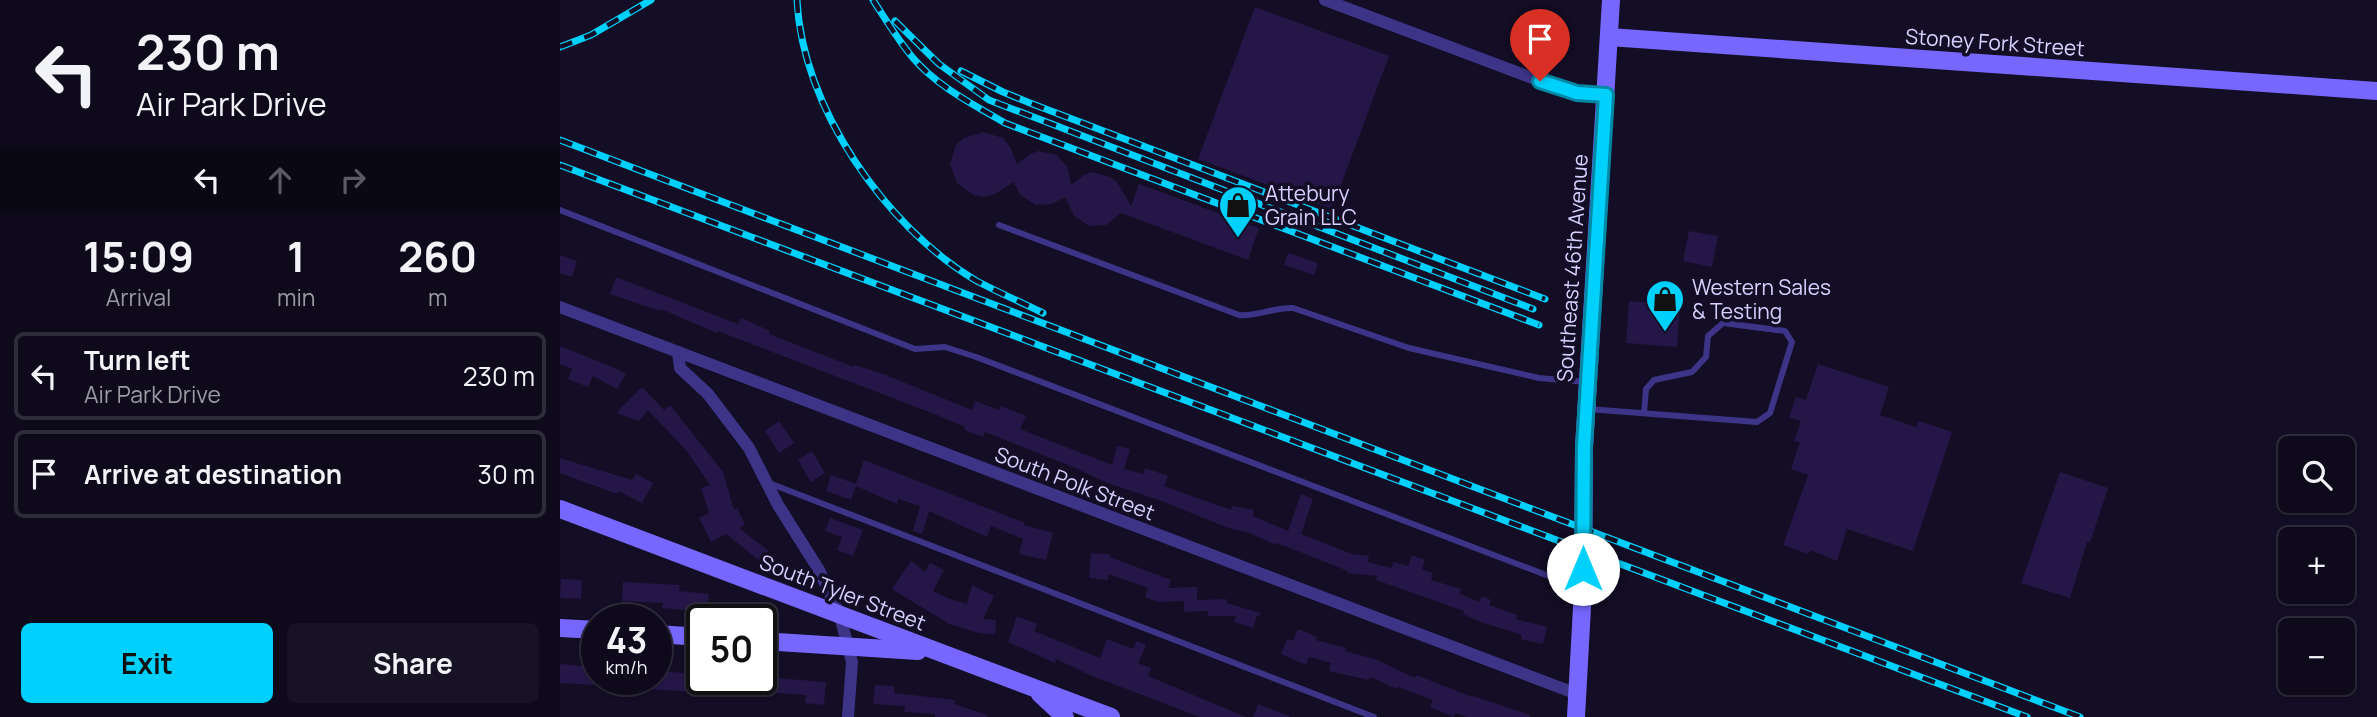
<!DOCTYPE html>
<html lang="en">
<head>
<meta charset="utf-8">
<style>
	:root { --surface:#0e0a1c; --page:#171325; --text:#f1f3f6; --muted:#9b9aa3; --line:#2e2b3b; --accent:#00d1fc }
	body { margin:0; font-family:Manrope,sans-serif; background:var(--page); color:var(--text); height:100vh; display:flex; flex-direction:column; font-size:26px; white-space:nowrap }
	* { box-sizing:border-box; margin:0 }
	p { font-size:23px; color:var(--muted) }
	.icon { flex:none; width:38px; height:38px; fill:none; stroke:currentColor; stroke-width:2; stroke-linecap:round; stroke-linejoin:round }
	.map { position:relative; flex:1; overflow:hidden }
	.details { display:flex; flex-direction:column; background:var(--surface); width:560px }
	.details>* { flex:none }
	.banner { background:#0e0a1c; color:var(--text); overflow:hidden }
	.controls { position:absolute; left:1718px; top:436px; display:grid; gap:14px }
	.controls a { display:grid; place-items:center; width:77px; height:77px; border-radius:10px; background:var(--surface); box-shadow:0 2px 5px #0004,0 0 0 2px var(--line); font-size:35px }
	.speed { position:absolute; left:21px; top:604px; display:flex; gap:14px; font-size:35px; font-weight:700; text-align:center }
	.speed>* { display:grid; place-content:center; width:91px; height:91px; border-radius:50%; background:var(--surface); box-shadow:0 2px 5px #0004,0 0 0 2px var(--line); line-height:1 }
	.speed small { font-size:18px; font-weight:400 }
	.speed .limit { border:4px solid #111; border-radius:10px; background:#fff; color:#111 }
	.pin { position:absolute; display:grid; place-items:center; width:60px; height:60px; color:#fff; margin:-72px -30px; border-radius:50% 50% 50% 0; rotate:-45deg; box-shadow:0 0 7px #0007 }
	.pin .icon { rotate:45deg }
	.me { position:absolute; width:77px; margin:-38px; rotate:0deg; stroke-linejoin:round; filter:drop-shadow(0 0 5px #0008) }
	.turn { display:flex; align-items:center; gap:24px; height:147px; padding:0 21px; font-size:32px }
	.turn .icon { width:91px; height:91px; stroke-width:2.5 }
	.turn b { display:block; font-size:49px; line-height:60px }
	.lanes { display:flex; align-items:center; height:66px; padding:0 21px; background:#0003; justify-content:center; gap:35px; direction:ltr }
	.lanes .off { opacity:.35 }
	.eta { display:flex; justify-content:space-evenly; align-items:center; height:119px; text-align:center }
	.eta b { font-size:42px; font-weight:700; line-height:49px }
	.cta { display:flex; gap:14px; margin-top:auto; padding:14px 21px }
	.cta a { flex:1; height:80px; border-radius:10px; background:var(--accent); color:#111; font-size:28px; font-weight:700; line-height:80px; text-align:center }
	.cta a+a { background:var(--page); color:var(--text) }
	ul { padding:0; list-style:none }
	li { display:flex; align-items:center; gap:21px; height:88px; margin:0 14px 10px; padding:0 7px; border:4px solid var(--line); border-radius:10px }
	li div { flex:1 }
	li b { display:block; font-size:26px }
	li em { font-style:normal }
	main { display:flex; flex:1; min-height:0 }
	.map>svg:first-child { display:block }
	.building { fill:#241747 }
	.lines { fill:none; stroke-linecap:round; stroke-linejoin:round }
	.lane { stroke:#3d3488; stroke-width:6 }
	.street { stroke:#3d3488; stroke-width:12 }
	.secondary { stroke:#7668ff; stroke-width:18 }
	.rail-casing { stroke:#00d1fc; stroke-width:7 }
	.rail { stroke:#130d25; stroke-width:4.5; stroke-dasharray:13; stroke-linecap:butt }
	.route-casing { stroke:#0088a4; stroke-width:18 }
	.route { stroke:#00d1fc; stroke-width:12 }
	.labels { text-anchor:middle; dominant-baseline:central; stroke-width:7; stroke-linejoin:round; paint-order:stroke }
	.street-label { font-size:21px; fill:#d9d1ff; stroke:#130d25 }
	.poi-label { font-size:21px; fill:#d9d1ff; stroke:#130d25; text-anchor:start }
</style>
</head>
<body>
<main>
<section class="details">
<div class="banner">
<div class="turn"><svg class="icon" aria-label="left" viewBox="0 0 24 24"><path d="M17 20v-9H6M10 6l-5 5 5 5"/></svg><div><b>230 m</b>Air Park Drive</div></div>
<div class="lanes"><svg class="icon" aria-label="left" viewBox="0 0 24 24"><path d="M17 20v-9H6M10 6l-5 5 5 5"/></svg><svg class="icon off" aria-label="ahead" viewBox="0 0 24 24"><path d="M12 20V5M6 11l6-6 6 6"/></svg><svg class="icon off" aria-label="right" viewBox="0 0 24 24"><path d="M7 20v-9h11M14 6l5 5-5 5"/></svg></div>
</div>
<div class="eta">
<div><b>15:09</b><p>Arrival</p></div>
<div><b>1</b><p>min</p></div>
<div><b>260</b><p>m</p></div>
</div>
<ul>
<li><svg class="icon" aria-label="left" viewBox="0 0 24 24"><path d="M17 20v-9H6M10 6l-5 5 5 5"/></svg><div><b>Turn left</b><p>Air Park Drive</p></div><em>230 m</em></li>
<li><svg class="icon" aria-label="arrive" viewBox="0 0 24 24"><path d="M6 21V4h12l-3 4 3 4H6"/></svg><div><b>Arrive at destination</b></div><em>30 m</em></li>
</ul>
<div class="cta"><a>Exit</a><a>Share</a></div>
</section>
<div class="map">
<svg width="1817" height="717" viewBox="0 0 1817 717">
	<rect width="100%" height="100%" fill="#130d25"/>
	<g class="building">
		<polygon points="695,7 829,56 772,209 638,159"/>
		<polygon points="961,27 984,37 975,62 951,52"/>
		<polygon points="423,132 443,138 450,147 457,164 470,154 479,151 497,155 508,168 511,185 524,175 533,172 550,177 557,182 571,206 579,184 699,228 688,260 561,213 546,225 529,226 514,216 505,197 492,204 476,205 460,195 454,182 435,194 424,197 413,195 397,183 390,164 396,145 404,138"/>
		<polygon points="1129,231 1158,236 1152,267 1123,261"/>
		<polygon points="728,253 758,263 754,275 724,265"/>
		<polygon points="0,255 17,261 12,277 0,273"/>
		<polygon points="56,277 178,324 181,318 210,331 209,334 294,367 295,365 326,375 412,410 415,401 439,410 441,406 466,416 460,429 552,465 557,446 570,449 564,469 583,474 585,468 608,476 604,486 671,510 672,506 694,510 693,516 728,531 741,494 753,499 741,534 792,554 809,556 808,562 832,568 833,562 848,566 852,555 865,560 862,569 873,573 871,580 901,589 900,594 919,602 922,596 931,600 929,605 957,615 956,619 987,627 983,644 961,639 962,635 921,622 903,614 904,611 816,580 817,576 787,573 788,571 717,543 716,545 687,532 668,528 599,500 547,483 513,467 425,432 423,437 404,430 405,427 377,415 158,331 157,333 101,309 100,311 50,294"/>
		<polygon points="1069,301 1120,305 1117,347 1066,343"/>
		<polygon points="0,346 50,366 66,374 57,389 33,376 28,387 8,379 12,369 0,364"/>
		<polygon points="1258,364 1329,387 1320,415 1356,427 1359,421 1392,432 1353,551 1287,529 1277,561 1250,550 1248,554 1223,545 1248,475 1231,469 1240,442 1234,441 1241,421 1229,417 1236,397 1246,400"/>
		<polygon points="82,387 104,410 110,405 163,472 174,510 177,508 185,525 179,528 209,551 201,562 166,534 151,542 139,518 149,513 141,488 150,485 126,450 88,410 79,421 56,413"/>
		<polygon points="219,421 234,443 219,453 205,431"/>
		<polygon points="252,451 265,473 251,482 238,460"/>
		<polygon points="0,458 72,480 76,474 93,483 82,503 58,491 57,494 0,473"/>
		<polygon points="304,460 465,523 464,525 493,533 486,560 459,554 463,539 431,526 427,537 369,511 362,534 353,531 360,506 338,499 337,504 296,486 291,500 266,491 271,475 296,484"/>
		<polygon points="1500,472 1548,488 1530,543 1527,542 1510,598 1461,583"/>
		<polygon points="270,518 303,530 293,556 277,550 282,537 265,531"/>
		<polygon points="531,553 550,554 550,557 611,580 608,588 637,587 637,600 666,599 667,603 700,613 700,616 697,616 693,628 674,622 676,616 648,616 648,611 624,612 624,601 598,602 585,597 588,588 549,574 548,580 529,578"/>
		<polygon points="351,561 365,572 370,563 384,570 373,591 390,599 407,604 412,585 434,596 423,619 436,620 435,634 419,633 389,624 332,589"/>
		<polygon points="1,579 22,580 21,599 0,598"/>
		<polygon points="63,582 120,585 119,591 149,594 148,612 102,608 103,603 62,601"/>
		<polygon points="457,616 477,624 474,631 540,658 547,639 573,649 577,641 586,645 578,663 591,668 588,676 686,717 640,717 532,676 496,659 495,663 448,642"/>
		<polygon points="738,629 757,637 756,640 786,648 785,651 815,659 855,678 856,675 912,697 913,696 970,715 970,717 907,717 895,713 894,717 870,707 873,700 838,687 837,689 810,677 809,680 769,671 771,663 749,657 746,665 721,654 727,639 733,641"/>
		<polygon points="0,664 37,667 37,685 0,683"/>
		<polygon points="96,670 139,675 139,679 215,678 266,682 264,705 245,703 246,695 201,692 200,696 74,688 73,694 55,692 56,679 96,679"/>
		<polygon points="315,685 334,686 334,693 395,700 394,704 427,715 427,717 375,717 375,714 344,712 345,706 313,704"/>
		<polygon points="698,704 729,716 729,717 693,717"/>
	</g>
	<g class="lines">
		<g class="lane">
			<polyline points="0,210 355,349 385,347 416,357 1020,588"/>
			<path d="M439,225l240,90c18,2 35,-8 54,-7l116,40 130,30 46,4"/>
			<polyline points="1028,409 1197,422 1210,413 1232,342 1225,331 1163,323 1148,336 1146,357 1132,372 1094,380 1086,389 1084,413"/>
			<polyline points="209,483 814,717"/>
		</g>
		<g class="street">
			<polyline points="765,0 1004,90 1046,95"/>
			<polyline points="0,307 1017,694"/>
			<polyline points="118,352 120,368 148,394 189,448 218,505 259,570 280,616 292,662 288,717"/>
		</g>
		<g class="secondary">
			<polyline points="1049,37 1817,91"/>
			<polyline points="0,509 551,717"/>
			<polyline points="0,628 37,630"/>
			<polyline points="96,634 142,637"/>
			<polyline points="201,641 358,651"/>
			<polyline points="480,694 505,717"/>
			<polyline points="1016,717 1023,589 1024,448 1051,0"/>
		</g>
		<defs>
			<g id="rail">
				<path d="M237,0c5,107 88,226 178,280 22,12 46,22 68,33"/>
				<path d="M313,0c13,20 25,40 40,58 25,29 60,46 92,65l534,202"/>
				<polyline points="335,21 379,64 429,100 973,309"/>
				<polyline points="0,47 31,35 91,0"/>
				<polyline points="401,71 443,92 470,103 985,299"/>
				<polyline points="0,140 1520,717"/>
				<polyline points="0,165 1467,717"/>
			</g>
		</defs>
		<use href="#rail" class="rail-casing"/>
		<use href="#rail" class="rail"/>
	</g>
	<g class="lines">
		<defs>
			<polyline id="route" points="980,81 1017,93 1046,95 1024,447 1023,569"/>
		</defs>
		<use href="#route" class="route-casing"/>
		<use href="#route" class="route"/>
	</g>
	<defs>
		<symbol id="shop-pin" viewBox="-11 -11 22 30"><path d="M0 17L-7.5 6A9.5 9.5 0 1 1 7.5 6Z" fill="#00d1fc" stroke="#130d25"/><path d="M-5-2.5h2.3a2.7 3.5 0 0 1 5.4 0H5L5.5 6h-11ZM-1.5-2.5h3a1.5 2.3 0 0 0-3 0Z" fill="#111"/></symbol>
	</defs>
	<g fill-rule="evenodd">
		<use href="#shop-pin" x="656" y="183" width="44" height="60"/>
		<use href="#shop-pin" x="1083" y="277" width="44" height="60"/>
	</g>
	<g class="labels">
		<g class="street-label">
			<text transform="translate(1435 42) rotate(4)">Stoney Fork Street</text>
			<text transform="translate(1012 268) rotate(-86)">Southeast 46th Avenue</text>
			<text transform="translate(515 483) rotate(21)">South Polk Street</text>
			<text transform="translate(283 592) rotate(21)">South Tyler Street</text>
		</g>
		<g class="poi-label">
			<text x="705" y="193">Attebury<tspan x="705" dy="24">Grain LLC</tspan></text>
			<text x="1132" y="287">Western Sales<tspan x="1132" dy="24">&amp; Testing</tspan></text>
		</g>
	</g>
</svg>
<div class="controls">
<a><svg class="icon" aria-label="search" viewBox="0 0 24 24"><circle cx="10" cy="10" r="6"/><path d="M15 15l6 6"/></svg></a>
<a>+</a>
<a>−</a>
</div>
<div class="speed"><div>43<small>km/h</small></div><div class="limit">50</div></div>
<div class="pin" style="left:980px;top:81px;background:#d93025"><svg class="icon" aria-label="arrive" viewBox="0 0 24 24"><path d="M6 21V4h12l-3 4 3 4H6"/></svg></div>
<svg class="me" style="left:1023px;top:569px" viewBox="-20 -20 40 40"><circle r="19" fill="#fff"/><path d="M0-13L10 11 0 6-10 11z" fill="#00d1fc"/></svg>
</div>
</main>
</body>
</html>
